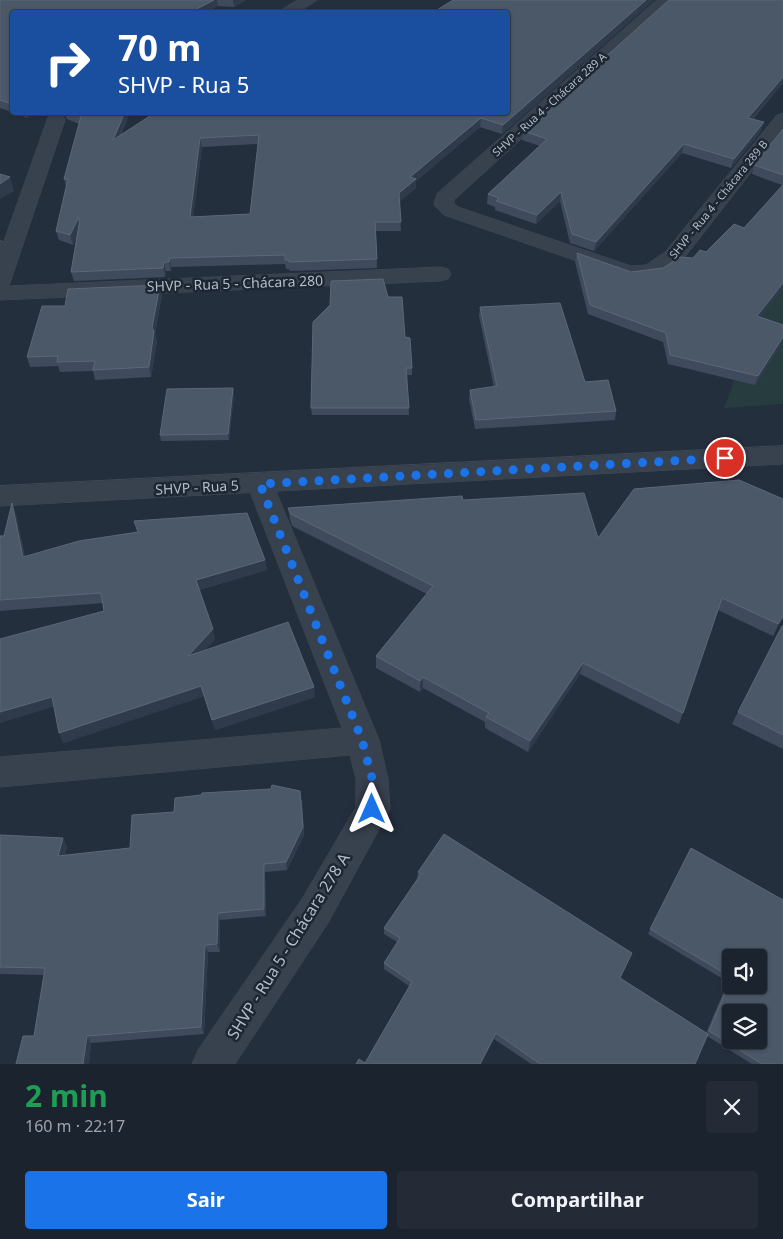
<!DOCTYPE html>
<html lang="pt">
<head>
<meta charset="utf-8">
<style>
	:root { --surface:#1b232e; --page:#242b36; --text:#f1f3f6; --muted:#a0a4aa; --line:#39404a; --accent:#1a73e8 }
	body { margin:0; font-family:"Noto Sans",sans-serif; background:var(--page); color:var(--text); height:100vh; display:flex; flex-direction:column; font-size:19px; white-space:nowrap }
	* { box-sizing:border-box; margin:0 }
	p { font-size:16px; color:var(--muted) }
	.icon { flex:none; width:28px; height:28px; fill:none; stroke:currentColor; stroke-width:2; stroke-linecap:round; stroke-linejoin:round }
	.map { position:relative; height:1064px; overflow:hidden }
	.details { display:flex; flex-direction:column; background:var(--surface); flex:1 }
	.details>* { flex:none }
	.hud { position:absolute; left:10px; top:10px; width:500px; height:105px; border-radius:5px; box-shadow:0 1px 4px #0004,0 0 0 1px var(--line); background:#1a4fa0; color:#fff; overflow:hidden }
	.fabs { position:absolute; left:722px; top:949px; display:grid; gap:10px }
	.fabs a { display:grid; place-items:center; width:45px; height:45px; border-radius:5px; background:var(--surface); box-shadow:0 1px 4px #0004,0 0 0 1px var(--line); font-size:25px }
	.pin { position:absolute; display:grid; place-items:center; width:42px; height:42px; color:#fff; margin:-21px; border:2px solid #fff; border-radius:50%; box-shadow:0 1px 5px #0007 }
	.me { position:absolute; width:55px; margin:-28px; rotate:0deg; stroke-linejoin:round; filter:drop-shadow(0 0 4px #0008) }
	.turn { display:flex; align-items:center; gap:18px; height:105px; padding:0 25px; font-size:22px }
	.turn .icon { width:65px; height:65px; stroke-width:2.5 }
	.turn b { display:block; font-size:35px; line-height:42px }
	.round { display:grid; place-items:center; flex:none; width:52px; height:52px; border-radius:5px; background:var(--page) }
	.head { display:flex; align-items:center; justify-content:space-between; height:85px; padding:0 25px }
	h1 { font-size:30px; font-weight:700; line-height:38px; color:#1e9e55 }
	.cta { display:flex; gap:10px; margin-top:auto; padding:10px 25px }
	.cta a { flex:1; height:58px; border-radius:5px; background:var(--accent); color:#fff; font-size:20px; font-weight:700; line-height:58px; text-align:center }
	.cta a+a { background:var(--page); color:var(--text) }
	.map>svg:first-child { display:block }
	.green { fill:#263c3f }
	.lines { fill:none; stroke-linecap:round; stroke-linejoin:round }
	.service-casing { stroke:#414a57; stroke-width:2 }
	.minor-casing { stroke:#414a57; stroke-width:1 }
	.tertiary-casing { stroke:#414a57; stroke-width:1 }
	.service { fill:#38414e; fill-rule:evenodd }
	.minor { fill:#38414e; fill-rule:evenodd }
	.tertiary { fill:#38414e; fill-rule:evenodd }
	.wall { fill:#3f4b5c; fill-rule:evenodd }
	.shaded-wall { fill:#2f3b4b }
	.building { fill:#4b5868; stroke:#5c6777; fill-rule:evenodd }
	.route { stroke:#1a73e8; stroke-width:9; stroke-dasharray:0 16.2 }
	.labels { text-anchor:middle; dominant-baseline:central; stroke-width:5; stroke-linejoin:round; paint-order:stroke }
	.far-street-label { font-size:11px; fill:#b4bcc9; stroke:#1d2633 }
	.street-label { font-size:14px; fill:#b4bcc9; stroke:#1d2633 }
	.near-street-label { font-size:16px; fill:#b4bcc9; stroke:#1d2633 }
</style>
</head>
<body>
<div class="map">
<svg width="783" height="1064" viewBox="0 0 783 1064">
	<rect width="100%" height="100%" fill="#242f3e"/>
	<polygon class="green" points="783,277 783,404 724,408 758,316"/>
	<g class="lines">
		<defs>
			<polygon id="service" points="0,241 18,249 12,252 0,248"/>
			<g id="minor">
				<polygon points="298,0 317,0 299,12 281,12 283,9"/>
				<polygon points="657,0 674,0 454,200 454,203 458,207 631,266 646,265 665,252 777,115 783,113 783,131 681,262 661,275 629,279 444,215 434,205 437,194"/>
				<polygon points="56,114 63,116 65,120 9,286 440,267 448,269 451,274 448,279 440,281 0,300 0,252 47,120 49,116"/>
				<polygon points="260,474 269,477 273,484 379,740 388,779 390,809 328,923 235,1064 192,1064 198,1050 302,899 356,807 356,779 350,755 0,787 0,757 342,728 247,484 251,477"/>
			</g>
			<polygon id="tertiary" points="783,446 783,464 0,506 0,486"/>
		</defs>
		<use href="#service" class="service-casing"/>
		<use href="#minor" class="minor-casing"/>
		<use href="#tertiary" class="tertiary-casing"/>
		<use href="#service" class="service"/>
		<use href="#minor" class="minor"/>
		<use href="#tertiary" class="tertiary"/>
	</g>
	<g class="wall">
		<polygon points="0,0 246,0 234,7 218,6 207,12 12,12 12,112 0,108"/>
		<path d="M453,0h201l-152,134 -22,-7 -64,54v7l-17,14 2,29h-25l1,37 -87,3 -1,-2h-3l-1,-5 -114,3v4h-5l-1,6 -91,4 -3,-9 6,-38 -4,11 -14,-5 -3,-9 10,-44 -2,-8 15,-55 -12,-5 -3,-5 -6,-2h72l-9,23 387,-23zM258,144l-8,70 -57,3 9,-70z"/>
		<polygon points="783,0 783,83 753,119 761,131 731,168 682,153 594,251 570,243 560,201 536,224 495,210 495,207 487,204 488,194 540,146 522,140 523,131"/>
		<polygon points="13,112 36,112 27,118"/>
		<polygon points="783,129 783,289 760,317 783,325 783,342 755,385 668,364 663,342 588,314 575,262 577,253 631,272 663,268 693,258 706,252 744,228 782,185 752,174 754,165"/>
		<polygon points="160,285 162,295 155,334 157,341 151,377 95,380 93,371 60,372 58,366 30,367 27,357 65,306"/>
		<polygon points="388,297 405,337 412,368 412,375 407,375 409,415 312,415 311,408"/>
		<polygon points="480,307 585,382 616,411 615,420 475,429 469,399 470,390 494,387 479,316"/>
		<polygon points="233,388 234,395 229,440 161,441 160,435"/>
		<polygon points="783,499 783,617 773,636 718,610 679,724 580,674 528,752 485,728 485,722 423,688 420,692 376,668 376,656 427,594 292,526 290,519 288,508 463,500 598,538"/>
		<polygon points="16,514 25,557 265,560 267,570 199,590 215,639 205,650 315,697 215,730 204,696 63,743 104,611 103,603 0,611 0,536 4,536"/>
		<polygon points="783,626 783,749 732,724 738,712"/>
		<polygon points="302,800 304,835 287,870 265,872 266,916 220,920 220,952 208,952 204,1034 91,1043 89,1064 16,1064 34,1036 44,975 0,974 0,835 67,846 65,855 130,848 174,812"/>
		<polygon points="691,848 783,1064 752,1064 707,1036 695,1064 531,1064 494,1039 481,1064 356,1064 365,1063 409,986 384,969 384,963 397,942 384,934 384,928 417,879 418,872 620,978 706,1033 728,982 648,934"/>
	</g>
	<g class="shaded-wall">
		<polygon points="214,0 217,0 218,6 207,12 191,12"/>
		<polygon points="233,0 246,0 234,7"/>
		<polygon points="646,0 654,0 502,134 503,125"/>
		<polygon points="783,77 783,83 746,126 748,118"/>
		<polygon points="25,112 36,112 27,118"/>
		<polygon points="125,112 130,112 114,149 113,140"/>
		<polygon points="481,118 480,127 416,181 416,188 399,202 399,193 410,177"/>
		<polygon points="764,122 761,131 731,168 734,159"/>
		<polygon points="200,138 202,147 192,226 190,217"/>
		<polygon points="684,144 682,153 594,251 596,242"/>
		<polygon points="10,177 14,191 0,199 0,184"/>
		<polygon points="561,192 560,201 536,224 537,215"/>
		<polygon points="78,219 80,228 73,245 70,235"/>
		<polygon points="170,258 171,267 171,271 169,262"/>
		<polygon points="164,262 166,271 165,277 163,268"/>
		<polygon points="783,283 783,289 754,325 757,316"/>
		<polygon points="160,285 162,295 155,334 157,341 151,377 149,367 152,328"/>
		<polygon points="783,337 783,342 755,385 758,376"/>
		<polygon points="233,388 234,395 229,440 228,434"/>
		<polygon points="12,503 16,514 27,568 23,557"/>
		<polygon points="265,560 267,570 198,590 196,580"/>
		<polygon points="783,616 783,617 773,636 778,624"/>
		<polygon points="213,629 215,639 190,666 188,656"/>
		<polygon points="583,663 580,674 528,752 530,741"/>
		<polygon points="423,677 423,688 420,692 420,681"/>
		<polygon points="201,686 204,696 63,743 59,733"/>
		<polygon points="314,687 315,697 215,730 212,720"/>
		<polygon points="52,697 56,706 0,723 0,712"/>
		<polygon points="300,791 304,835 287,870 286,862"/>
		<polygon points="63,838 67,846 63,864 58,856"/>
		<polygon points="264,864 265,872 266,916 264,909"/>
		<polygon points="218,913 220,920 220,952 217,944"/>
		<polygon points="205,945 208,952 204,1034 201,1027"/>
		<polygon points="496,1033 494,1039 481,1064 480,1064"/>
		<polygon points="87,1036 91,1043 89,1064 83,1064"/>
	</g>
	<g class="building">
		<polygon points="0,0 214,0 191,12 12,12 12,104 0,100"/>
		<path d="M453,0h193l-143,125 -22,-7 -71,59 6,2 -17,14 2,29h-26l2,37 -88,3v-2h-4v-5l-115,3 -1,4h-5l-1,6 -92,4 9,-53h-2l-8,16 -14,-4 12,-52h-4l17,-63 -11,-4h55l-12,28 43,-28h352v-100h-74zM259,135l-9,79 -60,3 10,-79z"/>
		<polygon points="669,0 783,0 783,77 748,118 764,122 734,159 684,144 596,242 572,234 561,192 537,215 496,201 499,198 488,194 547,139 523,131"/>
		<polygon points="783,129 783,175 754,165"/>
		<polygon points="0,174 10,177 0,184"/>
		<polygon points="783,185 783,283 757,316 783,325 783,337 758,376 670,355 666,333 590,305 577,253 631,272 663,268 680,257 693,258 700,250 706,252 734,224 744,228"/>
		<polygon points="383,279 388,297 402,297 405,337 410,338 412,368 406,368 409,408 311,408 313,322 330,305 331,281"/>
		<polygon points="160,285 152,328 154,331 149,367 93,370 95,361 57,362 58,356 27,357 42,306 65,306 68,289"/>
		<polygon points="560,303 585,382 608,380 616,411 476,420 470,390 497,386 480,307"/>
		<polygon points="233,388 228,434 160,435 167,389"/>
		<polygon points="739,480 783,499 783,616 778,624 722,598 683,713 583,663 530,741 486,717 489,713 423,677 420,681 376,656 433,586 291,514 288,508 462,496 463,500 584,493 598,538 634,489"/>
		<polygon points="12,503 23,557 79,541 138,532 134,521 247,513 265,560 196,580 213,629 188,656 288,622 314,687 212,720 201,686 59,733 52,697 0,712 0,639 104,611 101,593 0,600 0,536 4,536"/>
		<polygon points="782,626 783,626 783,735 738,712"/>
		<polygon points="272,785 300,791 303,827 286,862 264,864 264,909 218,913 217,944 205,945 201,1027 87,1036 83,1064 16,1064 23,1036 34,1036 45,968 0,967 0,835 63,838 58,856 130,848 132,815 174,812 175,798 201,795 202,793 271,789"/>
		<polygon points="444,834 632,953 620,978 708,1034 695,1064 540,1064 496,1033 480,1064 356,1064 359,1059 365,1063 412,982 384,963 400,938 384,928 421,874 418,872"/>
		<path d="M691,848l92,52v164h-21l-53,-33 22,-53v7h28v-27h-28v19l-81,-48zM731,1012h28v28h-28z"/>
	</g>
	<g class="lines">
		<polyline class="route" points="372,809 372,778 362,740 260,484 725,458"/>
	</g>
	<g class="labels">
		<g class="far-street-label">
			<text transform="translate(549 104) rotate(-42)">SHVP - Rua 4 - Chácara 289 A</text>
			<text transform="translate(718 199) rotate(-51)">SHVP - Rua 4 - Chácara 289 B</text>
		</g>
		<g class="street-label">
			<text transform="translate(235 283) rotate(-2)">SHVP - Rua 5 - Chácara 280</text>
			<text transform="translate(197 487) rotate(-3)">SHVP - Rua 5</text>
		</g>
		<g class="near-street-label">
			<text transform="translate(288 946) rotate(-58)">SHVP - Rua 5 - Chácara 278 A</text>
		</g>
	</g>
</svg>
<div class="fabs">
<a><svg class="icon" aria-label="sound" viewBox="0 0 24 24"><path d="M4 9h4l5-4v14l-5-4H4zM17 9q2 3 0 6"/></svg></a>
<a><svg class="icon" aria-label="layers" viewBox="0 0 24 24"><path d="M12 4l9 5-9 5-9-5zM3 14l9 5 9-5"/></svg></a>
</div>
<div class="pin" style="left:725px;top:458px;background:#d93025"><svg class="icon" aria-label="arrive" viewBox="0 0 24 24"><path d="M6 21V4h12l-3 4 3 4H6"/></svg></div>
<svg class="me" style="left:372px;top:809px" viewBox="-20 -20 40 40"><path d="M0-17L14 15 0 8-14 15z" fill="#1a73e8" stroke="#fff" stroke-width="4"/></svg>
<div class="hud">
<div class="turn"><svg class="icon" aria-label="right" viewBox="0 0 24 24"><path d="M7 20v-9h11M14 6l5 5-5 5"/></svg><div><b>70 m</b>SHVP - Rua 5</div></div>
</div>
</div>
<section class="details">
<div class="head"><div><h1>2 min</h1><p>160 m · 22:17</p></div><a class="round"><svg class="icon" aria-label="close" viewBox="0 0 24 24"><path d="M6 6l12 12M18 6L6 18"/></svg></a></div>
<div class="cta"><a>Sair</a><a>Compartilhar</a></div>
</section>
</body>
</html>
